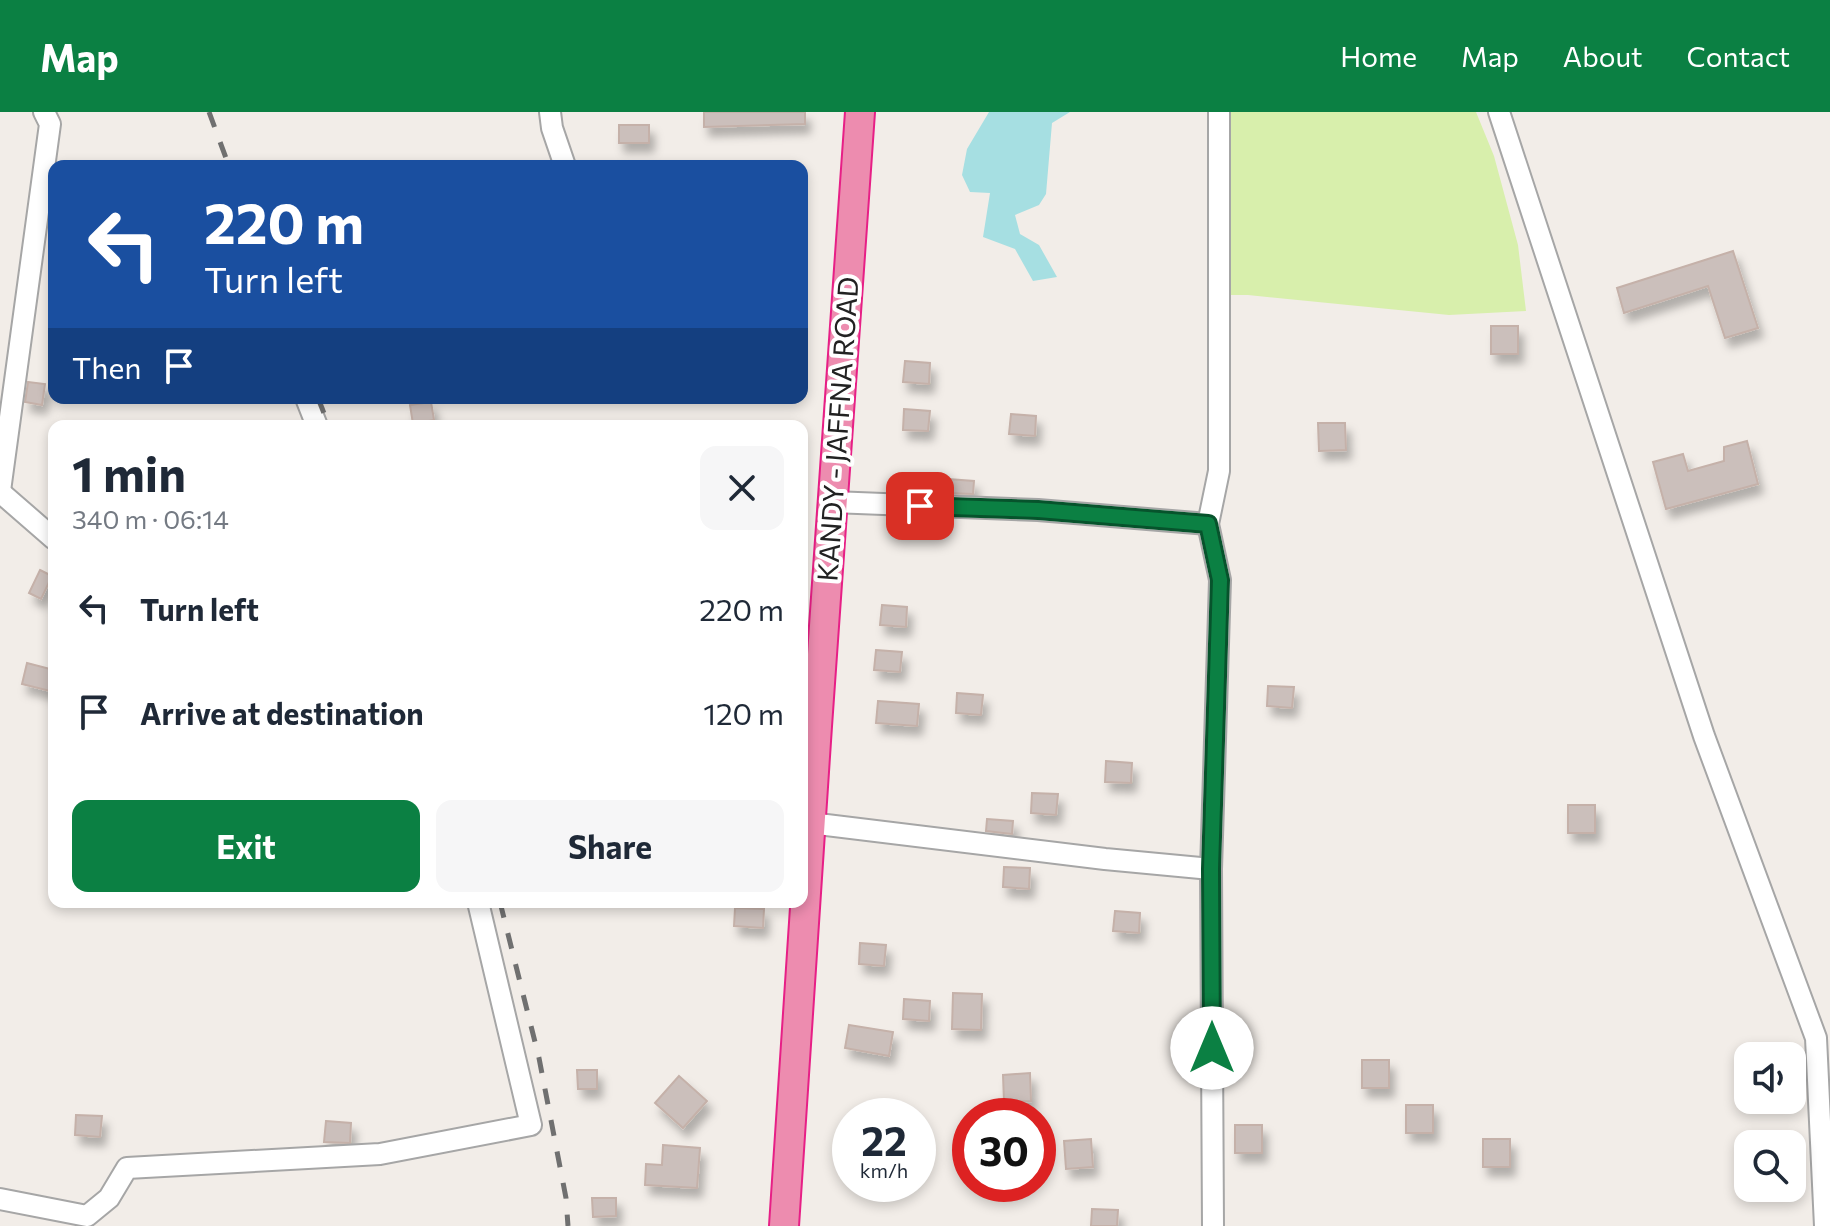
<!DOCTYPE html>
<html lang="en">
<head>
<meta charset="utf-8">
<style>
	:root { --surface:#fff; --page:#f6f6f7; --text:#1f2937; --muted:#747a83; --accent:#0b8043 }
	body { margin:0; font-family:Commissioner,sans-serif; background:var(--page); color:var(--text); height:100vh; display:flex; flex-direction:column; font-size:30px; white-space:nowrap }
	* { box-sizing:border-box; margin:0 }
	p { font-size:26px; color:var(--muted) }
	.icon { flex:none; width:44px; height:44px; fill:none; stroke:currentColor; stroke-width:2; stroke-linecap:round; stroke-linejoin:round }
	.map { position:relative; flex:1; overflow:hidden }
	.side { position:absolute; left:48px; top:308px; width:760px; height:488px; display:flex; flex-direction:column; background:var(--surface); border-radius:16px; box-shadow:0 4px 12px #0003 }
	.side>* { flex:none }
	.top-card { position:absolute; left:48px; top:48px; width:760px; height:244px; border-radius:16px; box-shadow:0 4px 12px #0003; background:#1a4fa0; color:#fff; overflow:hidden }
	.fabs { position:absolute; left:1734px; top:930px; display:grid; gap:16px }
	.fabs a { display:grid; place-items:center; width:72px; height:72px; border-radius:16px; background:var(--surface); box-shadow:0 4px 12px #0003; font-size:40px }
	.speed { position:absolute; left:832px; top:986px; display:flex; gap:16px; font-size:40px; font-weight:700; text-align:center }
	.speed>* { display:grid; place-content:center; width:104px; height:104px; border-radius:50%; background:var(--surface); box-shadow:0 4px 12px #0003; line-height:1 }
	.speed small { font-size:20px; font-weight:400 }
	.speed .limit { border:12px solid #d22; background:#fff; color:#111 }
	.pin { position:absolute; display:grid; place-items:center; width:68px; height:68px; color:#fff; margin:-34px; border-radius:16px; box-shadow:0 4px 12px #0006 }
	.me { position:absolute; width:88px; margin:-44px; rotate:0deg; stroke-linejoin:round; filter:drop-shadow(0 0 6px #0008) }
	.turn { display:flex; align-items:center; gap:28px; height:168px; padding:0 24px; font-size:36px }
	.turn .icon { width:104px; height:104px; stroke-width:2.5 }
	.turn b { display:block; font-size:56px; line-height:68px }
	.then { display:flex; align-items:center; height:76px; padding:0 24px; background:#0003; gap:16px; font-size:30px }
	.round { display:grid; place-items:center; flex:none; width:84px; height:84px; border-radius:16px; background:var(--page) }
	.head { display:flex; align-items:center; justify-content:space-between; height:136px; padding:0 24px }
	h1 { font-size:48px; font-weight:700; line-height:60px }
	.cta { display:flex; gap:16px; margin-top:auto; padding:16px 24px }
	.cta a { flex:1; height:92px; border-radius:16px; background:var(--accent); color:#fff; font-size:32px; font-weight:700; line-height:92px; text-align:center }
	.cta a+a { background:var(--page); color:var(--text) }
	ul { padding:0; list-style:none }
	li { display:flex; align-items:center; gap:24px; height:104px; padding:0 24px }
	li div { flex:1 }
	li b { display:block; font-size:30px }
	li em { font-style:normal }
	header { display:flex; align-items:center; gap:48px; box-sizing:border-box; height:112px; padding:0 40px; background:var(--accent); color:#fff }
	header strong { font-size:38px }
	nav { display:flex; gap:44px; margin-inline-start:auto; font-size:28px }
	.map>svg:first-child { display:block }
	.grass { fill:#d8efac }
	.water { fill:#a6dfe2 }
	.building { fill:#cbbfbb; stroke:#c5b1a9; stroke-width:2; filter:url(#shadow) }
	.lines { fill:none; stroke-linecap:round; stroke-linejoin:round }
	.minor-casing { stroke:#a6a6a6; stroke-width:24 }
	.highway-casing { stroke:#e71f86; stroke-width:32 }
	.minor { stroke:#fff; stroke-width:20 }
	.highway { stroke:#ed8caf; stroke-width:28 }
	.rail { stroke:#707070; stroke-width:5; stroke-dasharray:16 16; stroke-linecap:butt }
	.route-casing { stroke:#07532c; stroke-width:20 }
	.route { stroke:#0b8043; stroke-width:14 }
	.labels { text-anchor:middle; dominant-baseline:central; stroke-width:8; stroke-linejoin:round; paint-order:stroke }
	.street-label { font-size:28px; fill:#222; stroke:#fff }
</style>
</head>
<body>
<header>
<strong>Map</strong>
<nav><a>Home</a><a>Map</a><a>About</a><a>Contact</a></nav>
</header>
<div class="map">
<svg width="1830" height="1114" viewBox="0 0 1830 1114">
	<defs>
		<filter id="shadow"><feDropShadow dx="5" dy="9" stdDeviation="4" flood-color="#0004"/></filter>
	</defs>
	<rect width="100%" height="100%" fill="#f2ede8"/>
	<polygon class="grass" points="1225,0 1476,0 1494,44 1518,133 1526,199 1449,203 1248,183 1230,183 1226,106"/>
	<polygon class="water" points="989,0 1070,0 1052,11 1046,82 1039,93 1015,103 1020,122 1039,133 1057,165 1033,169 1015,137 983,125 990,81 970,80 962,63 967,37"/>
	<g class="building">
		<polygon points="704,0 805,0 805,12 704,15"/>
		<rect x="619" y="13" width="30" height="18"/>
		<polygon points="1733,139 1758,216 1725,226 1708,174 1624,201 1617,176"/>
		<rect x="1491" y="214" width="27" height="28"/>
		<polygon points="905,249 930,251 929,272 903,270"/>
		<polygon points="28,270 45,272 42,293 25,290"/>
		<polygon points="431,290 434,308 413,312 410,293"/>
		<polygon points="904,297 930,299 928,319 903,318"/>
		<polygon points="1011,302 1036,304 1035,324 1009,322"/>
		<polygon points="1318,311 1345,311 1346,338 1319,339"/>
		<polygon points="1747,329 1758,372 1666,397 1653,350 1683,342 1688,359 1724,349 1724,335"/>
		<polygon points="948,367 974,369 973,382 947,381"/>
		<polygon points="40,458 52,464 41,487 29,481"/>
		<polygon points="882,493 907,495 906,515 880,513"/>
		<polygon points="876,538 902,540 900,560 874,558"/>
		<polygon points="27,551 54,558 54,580 22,572"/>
		<polygon points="1268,574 1294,575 1292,596 1267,594"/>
		<polygon points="957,581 983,583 981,603 956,601"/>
		<polygon points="878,589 919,592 917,614 876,611"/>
		<polygon points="1106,649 1132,651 1131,671 1105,670"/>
		<polygon points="1032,681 1058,682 1056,703 1031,701"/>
		<rect x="1568" y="693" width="27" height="28"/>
		<polygon points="987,707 1013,709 1012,722 986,719"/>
		<polygon points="1004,755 1030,756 1029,777 1003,775"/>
		<polygon points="735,796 764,797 763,816 734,814"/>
		<polygon points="1115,799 1140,801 1139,821 1113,819"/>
		<polygon points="860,831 886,833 884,854 859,852"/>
		<polygon points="953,881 982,882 981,918 952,917"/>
		<polygon points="904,887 930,889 929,909 903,907"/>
		<polygon points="849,913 893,920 889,944 845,936"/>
		<rect x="1362" y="948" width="27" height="28"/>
		<polygon points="577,958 597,958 597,977 578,977"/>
		<polygon points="1030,961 1031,989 1004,990 1003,963"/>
		<polygon points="679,964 707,989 683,1016 655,991"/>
		<rect x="1406" y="993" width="27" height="28"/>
		<polygon points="76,1003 102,1004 100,1025 75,1023"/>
		<polygon points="326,1009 351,1011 350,1031 324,1030"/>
		<rect x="1235" y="1013" width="27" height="28"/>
		<polygon points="1091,1027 1093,1055 1066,1057 1064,1029"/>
		<rect x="1483" y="1027" width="27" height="28"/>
		<polygon points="663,1033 700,1036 697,1076 645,1073 646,1052 662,1053"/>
		<polygon points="592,1086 616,1086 616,1104 593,1105"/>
		<polygon points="1092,1097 1118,1098 1117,1114 1091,1114"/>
	</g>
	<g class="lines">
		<defs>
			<g id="minor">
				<polyline points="550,0 552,16 565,54"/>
				<polyline points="1499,0 1704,624 1816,926 1825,1114"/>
				<polyline points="306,286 317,314"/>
				<polyline points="0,379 50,12 44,0"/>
				<polyline points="0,380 54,427"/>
				<polyline points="832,390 1038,398 1208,412"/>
				<polyline points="810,711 1105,747 1211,757"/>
				<polyline points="0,1087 87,1104 109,1086 127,1056 380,1042 531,1013 478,790"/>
				<polyline points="1213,1114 1211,757 1220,468 1208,412 1219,359 1219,0"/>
			</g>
			<polyline id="highway" points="784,1114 817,614 860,0"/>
		</defs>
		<use href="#minor" class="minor-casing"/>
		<use href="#highway" class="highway-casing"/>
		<use href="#minor" class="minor"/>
		<use href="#highway" class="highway"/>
		<g class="rail">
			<polyline points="209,0 229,54"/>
			<polyline points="318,286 329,314"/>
			<polyline points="500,790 539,946 566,1086 568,1114"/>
		</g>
	</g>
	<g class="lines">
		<defs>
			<polyline id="route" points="920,394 1038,398 1208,412 1220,468 1211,757 1212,936"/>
		</defs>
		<use href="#route" class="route-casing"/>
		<use href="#route" class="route"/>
	</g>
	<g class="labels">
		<g class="street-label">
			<text transform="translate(837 317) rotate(-86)">KANDY - JAFFNA ROAD</text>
		</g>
	</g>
</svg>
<div class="fabs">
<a><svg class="icon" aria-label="sound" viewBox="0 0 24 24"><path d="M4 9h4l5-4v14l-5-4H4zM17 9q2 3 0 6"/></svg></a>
<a><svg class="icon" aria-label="search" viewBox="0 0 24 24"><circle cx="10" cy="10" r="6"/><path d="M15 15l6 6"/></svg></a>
</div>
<div class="speed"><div>22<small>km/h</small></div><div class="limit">30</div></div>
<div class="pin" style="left:920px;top:394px;background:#d93025"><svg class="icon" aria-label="arrive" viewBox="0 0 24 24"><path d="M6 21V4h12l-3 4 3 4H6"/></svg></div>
<svg class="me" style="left:1212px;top:936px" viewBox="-20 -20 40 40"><circle r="19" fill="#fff"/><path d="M0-13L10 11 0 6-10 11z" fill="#0b8043"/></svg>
<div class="top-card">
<div class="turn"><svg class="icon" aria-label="left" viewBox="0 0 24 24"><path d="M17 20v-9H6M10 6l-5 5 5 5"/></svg><div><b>220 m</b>Turn left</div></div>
<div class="then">Then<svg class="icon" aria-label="arrive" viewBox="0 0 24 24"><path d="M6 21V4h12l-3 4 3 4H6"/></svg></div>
</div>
<section class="side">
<div class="head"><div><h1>1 min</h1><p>340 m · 06:14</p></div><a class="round"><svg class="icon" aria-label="close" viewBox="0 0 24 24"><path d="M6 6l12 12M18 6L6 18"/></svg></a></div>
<ul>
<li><svg class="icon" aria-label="left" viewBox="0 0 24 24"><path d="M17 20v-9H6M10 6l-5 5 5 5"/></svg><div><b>Turn left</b></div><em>220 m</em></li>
<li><svg class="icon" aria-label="arrive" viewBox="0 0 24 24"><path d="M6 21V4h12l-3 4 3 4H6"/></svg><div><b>Arrive at destination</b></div><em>120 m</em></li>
</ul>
<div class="cta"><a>Exit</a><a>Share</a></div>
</section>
</div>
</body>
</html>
